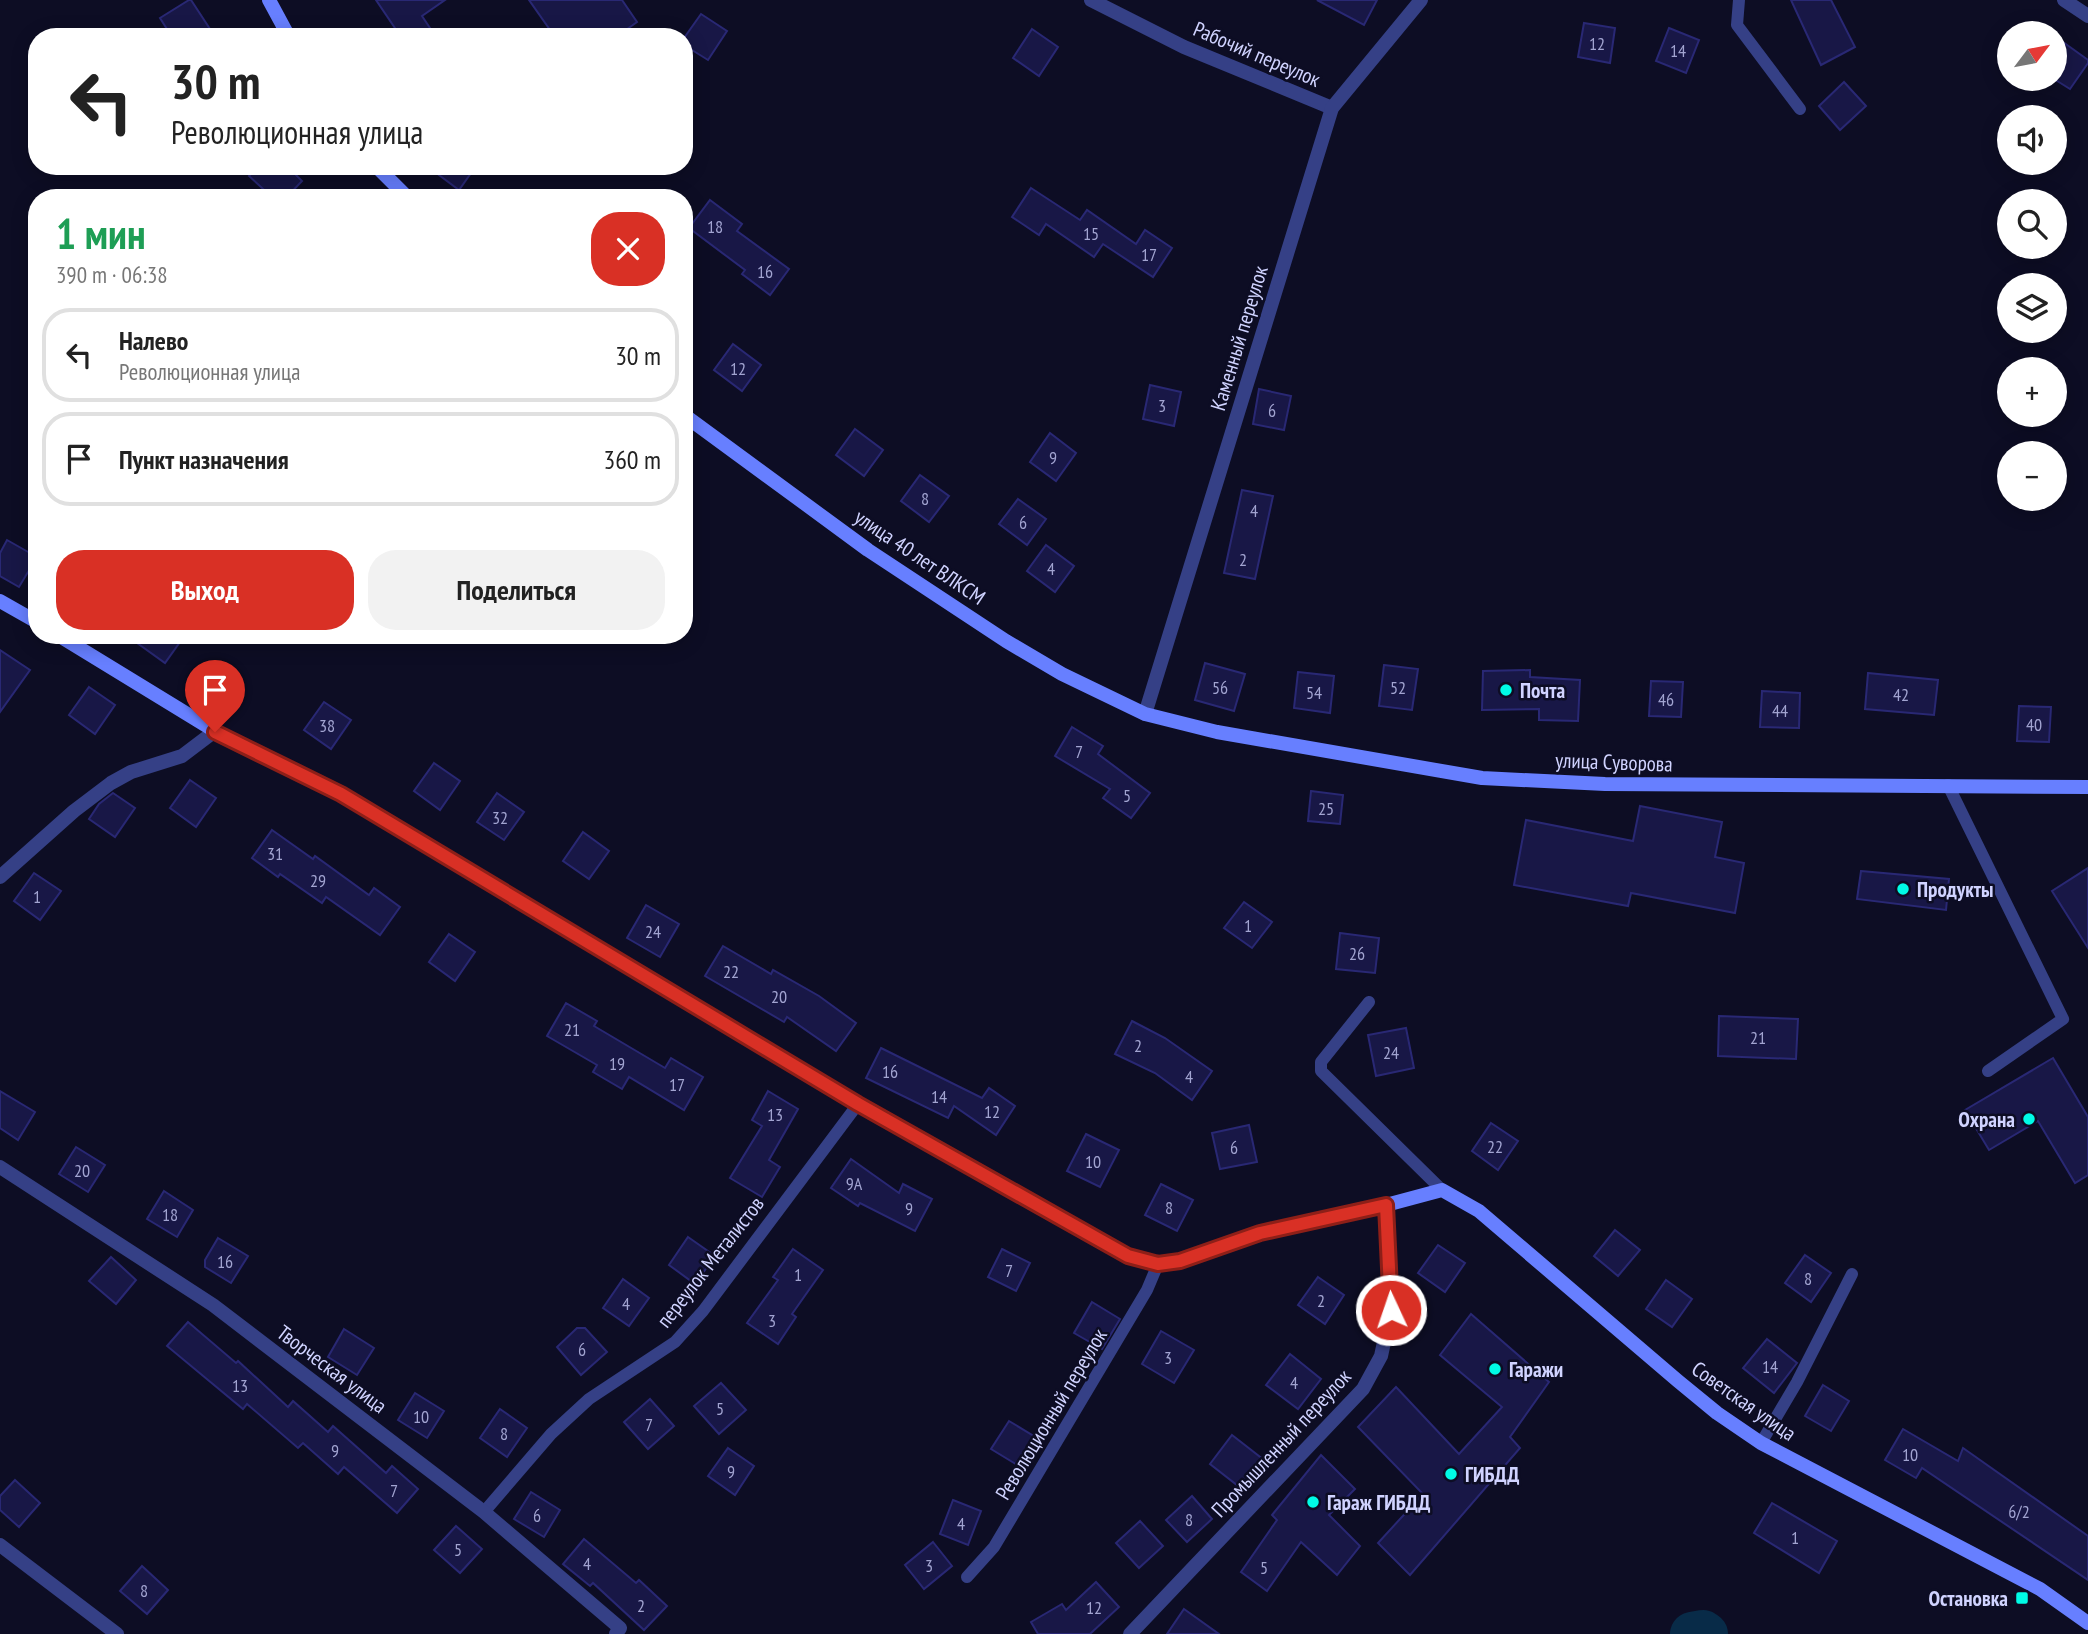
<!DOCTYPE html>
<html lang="ru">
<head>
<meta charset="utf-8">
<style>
	:root { --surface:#fff; --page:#f2f2f2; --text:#222; --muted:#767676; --line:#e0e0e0; --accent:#d93025 }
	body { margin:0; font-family:"PT Sans Narrow",sans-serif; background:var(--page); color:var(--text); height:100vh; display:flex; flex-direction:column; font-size:26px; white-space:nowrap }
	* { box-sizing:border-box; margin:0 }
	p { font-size:23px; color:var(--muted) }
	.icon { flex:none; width:38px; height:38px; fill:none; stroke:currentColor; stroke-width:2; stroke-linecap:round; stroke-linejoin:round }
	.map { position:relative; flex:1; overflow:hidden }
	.panel { position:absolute; left:28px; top:189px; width:665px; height:455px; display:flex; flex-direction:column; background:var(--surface); border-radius:28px; box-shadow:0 4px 18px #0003 }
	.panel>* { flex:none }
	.top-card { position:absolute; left:28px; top:28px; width:665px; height:147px; border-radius:28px; box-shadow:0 4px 18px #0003; background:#fff; color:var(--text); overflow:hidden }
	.needle { width:46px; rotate:58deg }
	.tools { position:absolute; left:1997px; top:21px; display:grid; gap:14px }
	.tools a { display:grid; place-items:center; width:70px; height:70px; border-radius:50%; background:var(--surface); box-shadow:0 4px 18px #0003; font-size:35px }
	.pin { position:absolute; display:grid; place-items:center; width:60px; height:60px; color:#fff; margin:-72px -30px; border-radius:50% 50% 50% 0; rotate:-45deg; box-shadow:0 0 7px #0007 }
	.pin .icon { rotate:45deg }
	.me { position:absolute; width:77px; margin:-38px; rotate:357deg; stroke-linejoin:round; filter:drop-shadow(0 0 5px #0008) }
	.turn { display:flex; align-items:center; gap:24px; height:147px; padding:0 28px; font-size:32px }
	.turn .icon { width:91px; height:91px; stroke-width:2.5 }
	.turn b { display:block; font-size:49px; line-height:60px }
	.round { display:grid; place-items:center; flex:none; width:74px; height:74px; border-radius:28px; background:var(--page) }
	.overview { display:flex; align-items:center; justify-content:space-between; height:119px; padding:0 28px }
	h1 { font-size:42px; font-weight:800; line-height:52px; color:#1e9e55 }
	.primary-button { display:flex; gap:14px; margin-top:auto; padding:14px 28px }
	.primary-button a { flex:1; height:80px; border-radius:28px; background:var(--accent); color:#fff; font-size:28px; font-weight:800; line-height:80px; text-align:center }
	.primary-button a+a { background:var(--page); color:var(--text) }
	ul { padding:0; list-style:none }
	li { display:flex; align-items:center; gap:21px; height:94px; margin:0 14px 10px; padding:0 14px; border:4px solid var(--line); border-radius:28px }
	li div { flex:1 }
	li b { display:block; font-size:26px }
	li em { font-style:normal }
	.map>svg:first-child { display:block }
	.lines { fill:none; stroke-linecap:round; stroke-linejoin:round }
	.river { stroke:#082b48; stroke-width:44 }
	.building { fill:#181746; stroke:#292874; stroke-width:2 }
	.lane { stroke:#354086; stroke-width:12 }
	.street { stroke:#354086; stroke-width:14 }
	.secondary { stroke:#677fff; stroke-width:14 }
	.route-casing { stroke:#8d1f18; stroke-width:18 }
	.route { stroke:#d93025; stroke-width:12 }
	.poi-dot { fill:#00fbe6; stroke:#0d0d24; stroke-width:2.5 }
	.labels { text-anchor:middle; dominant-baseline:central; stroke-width:5; stroke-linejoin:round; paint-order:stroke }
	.number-label { font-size:18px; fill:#a2a4d1 }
	.street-label { font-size:21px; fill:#d0d3ff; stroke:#0d0d24 }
	.poi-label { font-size:21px; font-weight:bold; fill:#d0d3ff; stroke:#0d0d24; text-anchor:start }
</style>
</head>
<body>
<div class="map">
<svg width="2088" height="1634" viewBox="0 0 2088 1634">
	<rect width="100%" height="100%" fill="#0d0d24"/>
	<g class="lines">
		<polyline class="river" points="1692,1634 1703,1632 1706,1634"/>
	</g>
	<g class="building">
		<polygon points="189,0 191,0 210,29 199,37 172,37 160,18"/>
		<polygon points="376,0 445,0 422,16 436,37 401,37"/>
		<polygon points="529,0 622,0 637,22 616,37 555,37"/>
		<polygon points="1317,0 1377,0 1364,25"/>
		<polygon points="1791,0 1831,0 1855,47 1821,65"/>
		<polygon points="701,14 727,31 708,60 684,45 684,38"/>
		<polygon points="1584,23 1615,28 1610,63 1578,57"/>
		<polygon points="1669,28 1699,40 1686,73 1656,61"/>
		<polygon points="1032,29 1058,47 1039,76 1013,58"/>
		<polygon points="2063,42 2088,60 2088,63 2070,89 2054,79 2054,55"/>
		<polygon points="1844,82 1866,106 1840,130 1819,106"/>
		<polygon points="258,166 287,166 302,181 286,198 273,198 249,176"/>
		<polygon points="427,166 476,166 459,190"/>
		<polygon points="1031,188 1080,220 1087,210 1136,244 1145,230 1172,248 1153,277 1103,244 1094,257 1046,224 1039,235 1012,217"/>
		<polygon points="710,200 742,224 737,231 789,269 770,295 742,274 745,270 689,228"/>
		<polygon points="733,344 761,365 742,391 714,370"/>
		<polygon points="1150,385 1181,392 1174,426 1143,419"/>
		<polygon points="1259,389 1291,396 1284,430 1253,424"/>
		<polygon points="855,429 883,450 864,476 836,455"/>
		<polygon points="1050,433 1076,453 1056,481 1030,462"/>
		<polygon points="920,475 949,496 929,522 901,501"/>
		<polygon points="1242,490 1273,496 1255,579 1224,573"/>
		<polygon points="1018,499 1046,519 1027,545 999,524"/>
		<polygon points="7,540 37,557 19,587 0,576 0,553"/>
		<polygon points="1046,545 1074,566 1055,592 1027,571"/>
		<polygon points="126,635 185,635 165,663"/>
		<polygon points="0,650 30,670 0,712"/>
		<polygon points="1205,663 1245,674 1234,711 1195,700"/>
		<polygon points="1384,665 1418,669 1412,710 1379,706"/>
		<polygon points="1530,670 1530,677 1580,680 1578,721 1539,720 1539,709 1482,710 1483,671"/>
		<polygon points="1298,672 1334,676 1330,713 1294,708"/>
		<polygon points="1868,673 1938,680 1934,715 1865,709"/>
		<polygon points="1651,681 1683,682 1681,717 1649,716"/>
		<polygon points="89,687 115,705 95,734 69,715"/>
		<polygon points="1762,691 1800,693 1799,728 1760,727"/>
		<polygon points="324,702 351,720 331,749 304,730"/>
		<polygon points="2019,706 2051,707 2049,742 2017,741"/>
		<polygon points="1072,727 1103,746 1098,754 1150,793 1131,818 1103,798 1110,789 1055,756"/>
		<polygon points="434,763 460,781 440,810 414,791"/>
		<polygon points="190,780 216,798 196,827 170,808"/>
		<polygon points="1311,791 1343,795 1340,824 1308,821"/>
		<polygon points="113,793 135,808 115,837 89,819 99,804"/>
		<polygon points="497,793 524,812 504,840 477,822"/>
		<polygon points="1640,806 1722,822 1715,857 1744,863 1735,913 1631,893 1628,906 1514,885 1526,820 1633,841"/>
		<polygon points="272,830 313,859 315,856 369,895 374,888 400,907 380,935 326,897 322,903 280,874 278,877 252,858"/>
		<polygon points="583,832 609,851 589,879 563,861"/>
		<polygon points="2088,868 2088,948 2052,891"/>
		<polygon points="1861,871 1949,879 1946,910 1857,899"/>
		<polygon points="34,873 61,891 40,920 14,901"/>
		<polygon points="1244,902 1272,922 1252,948 1224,928"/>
		<polygon points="646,905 679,924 660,957 627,938"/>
		<polygon points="1340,933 1379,938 1375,973 1336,969"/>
		<polygon points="449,934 475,952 455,981 429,962"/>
		<polygon points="723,946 771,974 773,970 819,996 856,1023 836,1051 787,1017 784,1022 705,976"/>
		<polygon points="566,1003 597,1021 594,1026 665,1068 671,1058 703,1077 684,1110 629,1077 622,1089 593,1072 597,1065 547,1036"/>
		<polygon points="1719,1016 1798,1019 1796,1059 1718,1056"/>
		<polygon points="1132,1021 1165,1038 1212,1071 1192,1100 1155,1073 1115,1054"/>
		<polygon points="1406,1028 1414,1068 1376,1076 1368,1035"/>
		<polygon points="881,1048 982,1098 989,1088 1015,1106 996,1135 954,1106 948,1118 866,1078"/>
		<polygon points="2053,1058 2088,1117 2088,1175 2075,1183 2038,1121 1989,1150 1965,1110"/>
		<polygon points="0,1091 35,1112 18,1140 0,1128"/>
		<polygon points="768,1091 798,1109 769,1160 780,1167 762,1197 730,1178 762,1126 752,1120"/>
		<polygon points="1491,1123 1518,1141 1498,1170 1472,1151"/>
		<polygon points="1249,1125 1257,1162 1220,1169 1212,1133"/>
		<polygon points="1086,1134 1119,1150 1100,1187 1067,1171"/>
		<polygon points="76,1147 105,1165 88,1192 59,1174"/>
		<polygon points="851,1159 899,1193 903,1184 932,1199 915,1231 860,1203 858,1206 831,1188"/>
		<polygon points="1161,1184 1193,1200 1177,1231 1145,1215"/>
		<polygon points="164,1191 193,1210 177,1237 147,1219"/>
		<polygon points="1615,1230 1640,1250 1618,1276 1594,1256"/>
		<polygon points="688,1237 715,1256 695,1284 669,1265"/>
		<polygon points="218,1238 248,1256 231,1283 205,1267 205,1260"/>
		<polygon points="1438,1245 1465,1263 1445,1292 1418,1273"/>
		<polygon points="793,1249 823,1270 792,1314 796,1317 778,1344 747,1323 778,1280 773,1277"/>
		<polygon points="1002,1249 1030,1263 1016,1291 988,1277"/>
		<polygon points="1805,1255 1831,1273 1811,1302 1785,1283"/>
		<polygon points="111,1257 136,1280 116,1304 89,1281"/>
		<polygon points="1318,1277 1344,1295 1325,1324 1298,1305"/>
		<polygon points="623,1279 649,1298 629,1326 603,1308"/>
		<polygon points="1666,1280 1692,1299 1672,1327 1646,1309"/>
		<polygon points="1092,1302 1120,1319 1102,1349 1074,1333"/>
		<polygon points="1471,1314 1549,1382 1510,1437 1520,1448 1410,1575 1378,1543 1423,1494 1358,1427 1396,1387 1459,1454 1502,1407 1440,1355"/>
		<polygon points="188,1322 236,1363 238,1361 288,1407 293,1401 328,1432 333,1426 386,1473 392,1466 418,1489 397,1513 344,1467 338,1474 303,1443 298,1448 247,1404 243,1409 167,1346"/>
		<polygon points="577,1328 585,1328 607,1352 581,1375 557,1347"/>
		<polygon points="344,1329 374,1348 357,1375 328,1357"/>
		<polygon points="1161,1331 1194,1350 1174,1383 1142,1364"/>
		<polygon points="1767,1339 1797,1363 1774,1393 1743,1368"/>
		<polygon points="1290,1354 1321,1379 1298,1409 1266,1385"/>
		<polygon points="721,1383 746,1410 719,1434 694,1406"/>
		<polygon points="1823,1385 1849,1401 1831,1431 1805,1416"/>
		<polygon points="415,1393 444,1411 427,1438 398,1420"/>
		<polygon points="650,1399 674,1426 648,1449 624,1422"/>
		<polygon points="500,1409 527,1428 507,1457 480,1438"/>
		<polygon points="1009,1421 1042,1441 1024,1469 991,1449"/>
		<polygon points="1903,1429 1958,1461 1963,1448 2088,1536 2088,1580 1922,1468 1916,1478 1885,1460"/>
		<polygon points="1232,1435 1264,1460 1242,1489 1210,1464"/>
		<polygon points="728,1448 754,1466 735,1495 708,1476"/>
		<polygon points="1321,1455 1355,1489 1329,1515 1360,1546 1337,1575 1301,1542 1267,1591 1241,1572 1277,1520 1272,1515"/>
		<polygon points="15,1480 40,1503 19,1527 0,1510 0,1496"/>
		<polygon points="531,1492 560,1510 544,1537 514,1519"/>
		<polygon points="1192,1496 1212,1519 1187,1542 1166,1520"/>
		<polygon points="953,1500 981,1511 968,1545 940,1534"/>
		<polygon points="1772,1503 1837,1541 1819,1573 1754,1533"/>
		<polygon points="1140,1521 1163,1546 1139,1568 1116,1543"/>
		<polygon points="456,1526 482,1549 460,1573 434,1550"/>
		<polygon points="584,1539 636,1583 639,1580 667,1606 644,1630 593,1583 590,1586 563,1564"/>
		<polygon points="933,1542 952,1566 924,1589 905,1565"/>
		<polygon points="142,1566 168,1590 147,1614 120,1591"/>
		<polygon points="1096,1582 1119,1607 1090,1634 1038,1634 1031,1622 1062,1604 1066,1610"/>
		<polygon points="1184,1609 1219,1634 1167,1634"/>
	</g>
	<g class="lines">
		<g class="lane">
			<polyline points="1739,0 1737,25 1800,109"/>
			<polyline points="1948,785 2063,1019 1988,1071"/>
			<polyline points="1369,1002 1321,1062 1321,1071 1442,1190"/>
			<polyline points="1761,1443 1797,1382 1852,1274"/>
			<polyline points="484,1512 551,1434 589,1399 675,1342 703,1311 858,1104"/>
			<polyline points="967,1577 994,1547 1147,1290 1158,1264"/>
		</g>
		<g class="street">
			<polyline points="1091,0 1184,47 1332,108"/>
			<polyline points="2064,0 2088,16"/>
			<polyline points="1145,714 1332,108 1421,0"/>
			<polyline points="0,877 74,811 111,783 131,772 182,756 215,731"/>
			<polyline points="0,1167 213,1305 484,1512 620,1628 616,1634"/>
			<polyline points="0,1545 117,1634"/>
			<polyline points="1130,1634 1363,1389 1381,1356 1391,1310 1386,1205"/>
		</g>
		<g class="secondary">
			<polyline points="269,0 289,37"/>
			<polyline points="376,166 408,198"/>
			<polyline points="684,415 868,550 1006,641 1062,674 1145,714 1217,732 1482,778 1605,784 2088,787"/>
			<polyline points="0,601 37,622"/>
			<polyline points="58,635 215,731 341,794 858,1104 1128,1256 1158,1264 1180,1261 1260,1233 1386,1205 1442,1190 1479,1211 1678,1381 1717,1413 1761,1443 2040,1589 2088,1623"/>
		</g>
	</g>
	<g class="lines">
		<defs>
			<polyline id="route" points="215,732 341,794 858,1104 1128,1256 1158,1264 1180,1261 1260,1233 1386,1205 1391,1310"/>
		</defs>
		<use href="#route" class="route-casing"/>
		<use href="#route" class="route"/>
	</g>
	<g class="poi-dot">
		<circle cx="1506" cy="690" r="7"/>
		<circle cx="1903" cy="889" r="7"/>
		<circle cx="2029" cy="1119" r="7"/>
		<circle cx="1495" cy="1369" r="7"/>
		<circle cx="1451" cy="1474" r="7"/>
		<circle cx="1313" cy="1502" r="7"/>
		<rect x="2015" y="1591" width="14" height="14" rx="3.5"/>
	</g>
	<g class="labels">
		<g class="number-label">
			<text x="1597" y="43">12</text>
			<text x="1678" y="50">14</text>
			<text x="715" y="226">18</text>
			<text x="1091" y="233">15</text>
			<text x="1149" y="254">17</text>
			<text x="765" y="271">16</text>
			<text x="738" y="368">12</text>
			<text x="1162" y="405">3</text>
			<text x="1272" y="410">6</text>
			<text x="1053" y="457">9</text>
			<text x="925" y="498">8</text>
			<text x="1254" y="510">4</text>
			<text x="1023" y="522">6</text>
			<text x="1243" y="559">2</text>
			<text x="1051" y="568">4</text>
			<text x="1220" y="687">56</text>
			<text x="1398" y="687">52</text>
			<text x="1314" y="692">54</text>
			<text x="1901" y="694">42</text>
			<text x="1666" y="699">46</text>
			<text x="1780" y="710">44</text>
			<text x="2034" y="724">40</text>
			<text x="327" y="725">38</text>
			<text x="1079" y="751">7</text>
			<text x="1127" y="795">5</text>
			<text x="1326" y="808">25</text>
			<text x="500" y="817">32</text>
			<text x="275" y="853">31</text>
			<text x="318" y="880">29</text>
			<text x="37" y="896">1</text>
			<text x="1248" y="925">1</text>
			<text x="653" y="931">24</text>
			<text x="1357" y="953">26</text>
			<text x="731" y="971">22</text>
			<text x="779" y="996">20</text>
			<text x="572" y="1029">21</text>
			<text x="1758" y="1037">21</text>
			<text x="1138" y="1045">2</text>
			<text x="1391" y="1052">24</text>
			<text x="617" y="1063">19</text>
			<text x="890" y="1071">16</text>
			<text x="1189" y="1076">4</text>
			<text x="677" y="1084">17</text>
			<text x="939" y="1096">14</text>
			<text x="992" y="1111">12</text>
			<text x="775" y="1114">13</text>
			<text x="1495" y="1146">22</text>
			<text x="1234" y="1147">6</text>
			<text x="1093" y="1161">10</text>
			<text x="82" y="1170">20</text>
			<text x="854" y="1183">9А</text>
			<text x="1169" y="1207">8</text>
			<text x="909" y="1208">9</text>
			<text x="170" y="1214">18</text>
			<text x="225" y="1261">16</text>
			<text x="1009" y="1270">7</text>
			<text x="798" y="1274">1</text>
			<text x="1808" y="1278">8</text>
			<text x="1321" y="1300">2</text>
			<text x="626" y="1303">4</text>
			<text x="772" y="1320">3</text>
			<text x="582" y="1349">6</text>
			<text x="1168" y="1357">3</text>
			<text x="1770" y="1366">14</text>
			<text x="1294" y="1382">4</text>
			<text x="240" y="1385">13</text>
			<text x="720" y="1408">5</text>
			<text x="421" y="1416">10</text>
			<text x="649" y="1424">7</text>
			<text x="504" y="1433">8</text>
			<text x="335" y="1450">9</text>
			<text x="1910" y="1454">10</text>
			<text x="731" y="1471">9</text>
			<text x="394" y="1490">7</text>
			<text x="2019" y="1511">6/2</text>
			<text x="537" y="1515">6</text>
			<text x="1189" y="1519">8</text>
			<text x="961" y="1523">4</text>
			<text x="1795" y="1537">1</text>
			<text x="458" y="1549">5</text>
			<text x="587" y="1563">4</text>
			<text x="929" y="1565">3</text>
			<text x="1264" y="1567">5</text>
			<text x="144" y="1590">8</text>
			<text x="641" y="1605">2</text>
			<text x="1094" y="1607">12</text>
		</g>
		<g class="street-label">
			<text transform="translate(1257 54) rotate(23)">Рабочий переулок</text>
			<text transform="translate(1239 338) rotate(-73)">Каменный переулок</text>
			<text transform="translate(920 557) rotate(34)">улица 40 лет ВЛКСМ</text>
			<text transform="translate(1614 762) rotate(2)">улица Суворова</text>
			<text transform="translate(710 1262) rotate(-52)">переулок Металистов</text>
			<text transform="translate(332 1369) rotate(37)">Творческая улица</text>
			<text transform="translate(1744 1401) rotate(35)">Советская улица</text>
			<text transform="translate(1051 1414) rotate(-59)">Революционный переулок</text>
			<text transform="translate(1281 1443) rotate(-47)">Промышленный переулок</text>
		</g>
		<g class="poi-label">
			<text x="1520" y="690">Почта</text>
			<text x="1917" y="889">Продукты</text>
			<text x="2015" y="1119" text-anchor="end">Охрана</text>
			<text x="1509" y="1369">Гаражи</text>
			<text x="1465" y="1474">ГИБДД</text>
			<text x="1327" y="1502">Гараж ГИБДД</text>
			<text x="2008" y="1598" text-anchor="end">Остановка</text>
		</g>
	</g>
</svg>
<div class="tools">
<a><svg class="needle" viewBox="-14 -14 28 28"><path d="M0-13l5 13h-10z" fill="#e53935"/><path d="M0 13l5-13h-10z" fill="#767676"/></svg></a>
<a><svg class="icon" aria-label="sound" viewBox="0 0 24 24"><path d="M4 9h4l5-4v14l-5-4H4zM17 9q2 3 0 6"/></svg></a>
<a><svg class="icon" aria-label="search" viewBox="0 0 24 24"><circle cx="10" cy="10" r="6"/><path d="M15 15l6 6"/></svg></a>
<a><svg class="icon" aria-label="layers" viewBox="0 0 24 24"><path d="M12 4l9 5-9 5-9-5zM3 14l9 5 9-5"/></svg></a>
<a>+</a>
<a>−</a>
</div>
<div class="pin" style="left:215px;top:732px;background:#d93025"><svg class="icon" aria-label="arrive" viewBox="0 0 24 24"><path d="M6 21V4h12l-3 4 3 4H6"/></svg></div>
<svg class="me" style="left:1391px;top:1310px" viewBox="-20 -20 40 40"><circle r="17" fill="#d93025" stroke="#fff" stroke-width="3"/><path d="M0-11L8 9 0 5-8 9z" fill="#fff"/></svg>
<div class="top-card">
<div class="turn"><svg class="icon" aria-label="left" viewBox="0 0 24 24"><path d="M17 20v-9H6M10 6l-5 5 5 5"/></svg><div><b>30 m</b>Революционная улица</div></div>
</div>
<section class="panel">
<div class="overview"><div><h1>1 мин</h1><p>390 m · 06:38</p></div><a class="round" style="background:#d93025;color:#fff"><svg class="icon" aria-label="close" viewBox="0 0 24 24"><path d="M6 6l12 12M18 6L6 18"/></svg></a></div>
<ul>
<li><svg class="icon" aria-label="left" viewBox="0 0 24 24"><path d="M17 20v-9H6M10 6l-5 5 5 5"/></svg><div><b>Налево</b><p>Революционная улица</p></div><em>30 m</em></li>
<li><svg class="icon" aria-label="arrive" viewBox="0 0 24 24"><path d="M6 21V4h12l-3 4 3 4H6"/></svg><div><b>Пункт назначения</b></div><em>360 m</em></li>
</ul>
<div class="primary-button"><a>Выход</a><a>Поделиться</a></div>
</section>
</div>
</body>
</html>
